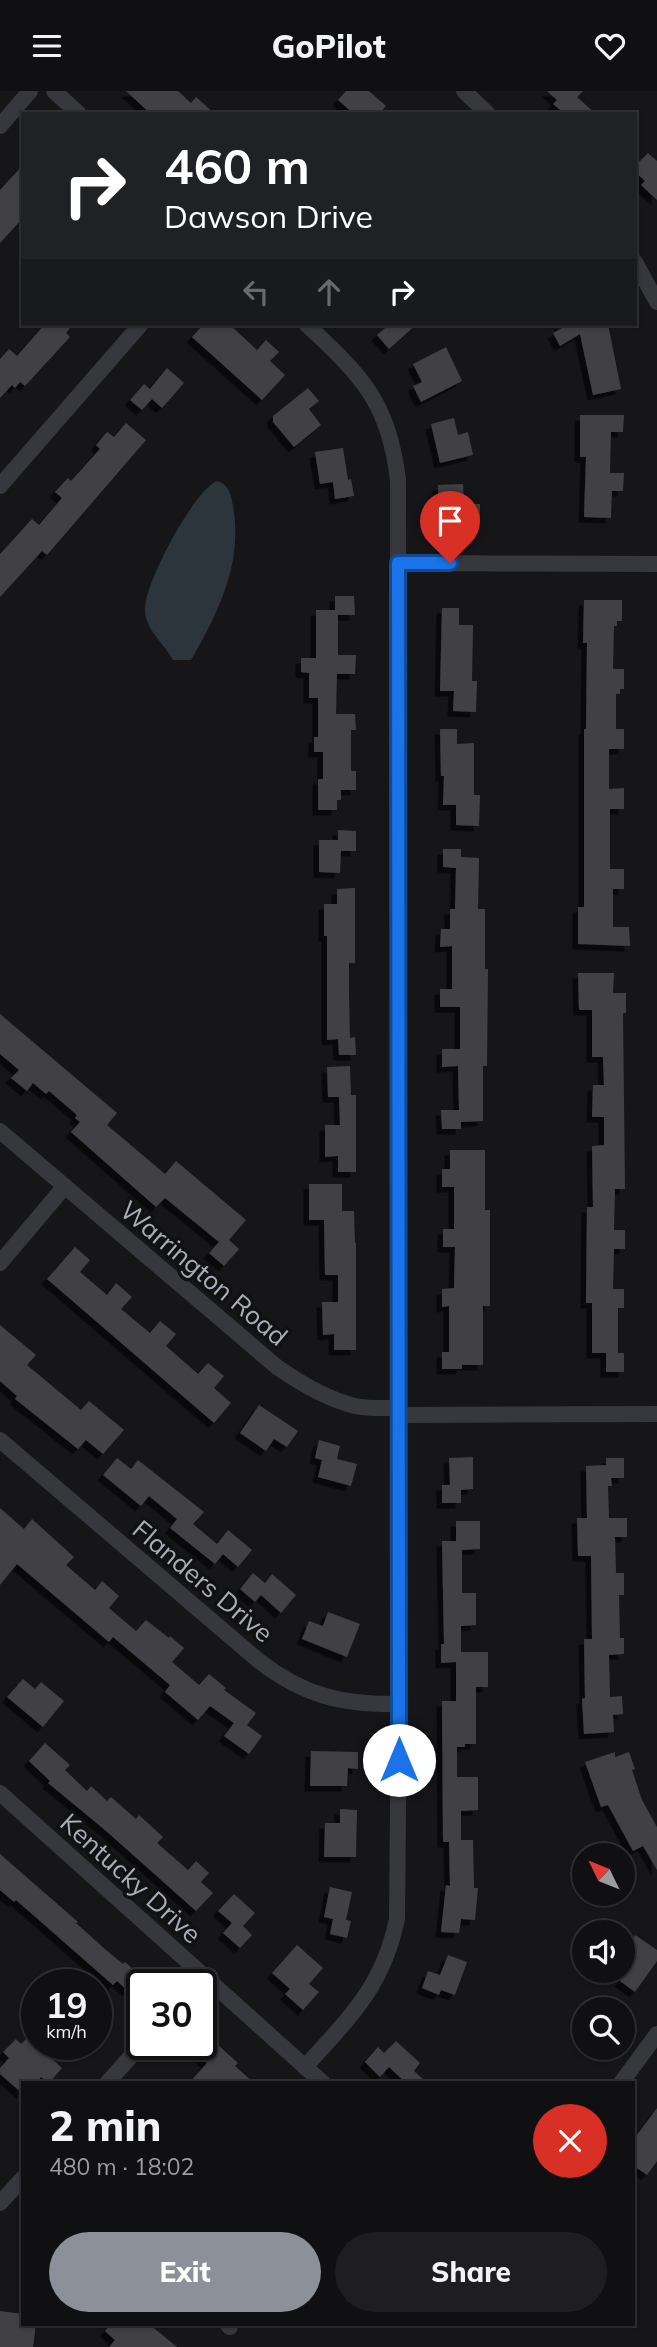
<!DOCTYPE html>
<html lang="en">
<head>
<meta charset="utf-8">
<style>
	:root { --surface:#101012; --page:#1e1e20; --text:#f1f3f6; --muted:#9c9d9f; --line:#303032; --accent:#8c9099 }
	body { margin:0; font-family:Mulish,sans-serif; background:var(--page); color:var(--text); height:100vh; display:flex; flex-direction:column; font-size:26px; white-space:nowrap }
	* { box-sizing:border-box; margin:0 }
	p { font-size:23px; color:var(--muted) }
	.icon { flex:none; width:38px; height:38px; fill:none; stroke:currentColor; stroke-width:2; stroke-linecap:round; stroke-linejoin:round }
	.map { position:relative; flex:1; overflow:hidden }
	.drawer { position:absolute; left:21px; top:1990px; width:614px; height:245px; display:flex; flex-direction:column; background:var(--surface); border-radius:0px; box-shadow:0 2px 5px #0004,0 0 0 2px var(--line) }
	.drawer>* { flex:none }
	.banner { position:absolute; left:21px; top:21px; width:616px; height:214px; border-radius:0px; box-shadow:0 2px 5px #0004,0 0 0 2px var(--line); background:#202124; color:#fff; overflow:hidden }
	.needle { width:46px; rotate:313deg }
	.fabs { position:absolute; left:572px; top:1752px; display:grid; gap:14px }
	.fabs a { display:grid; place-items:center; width:63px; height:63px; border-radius:50%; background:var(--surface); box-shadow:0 2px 5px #0004,0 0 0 2px var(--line); font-size:35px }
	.speed { position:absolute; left:21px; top:1878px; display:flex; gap:14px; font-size:35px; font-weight:700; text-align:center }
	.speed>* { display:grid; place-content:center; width:91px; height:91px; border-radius:50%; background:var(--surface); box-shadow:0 2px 5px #0004,0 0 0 2px var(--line); line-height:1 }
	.speed small { font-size:18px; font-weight:400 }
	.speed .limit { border:4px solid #111; border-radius:10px; background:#fff; color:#111 }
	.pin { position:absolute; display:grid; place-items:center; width:60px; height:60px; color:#fff; margin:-72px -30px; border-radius:50% 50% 50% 0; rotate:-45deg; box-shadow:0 0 7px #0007 }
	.pin .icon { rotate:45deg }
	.me { position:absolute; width:77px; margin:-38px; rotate:0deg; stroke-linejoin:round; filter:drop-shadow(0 0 5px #0008) }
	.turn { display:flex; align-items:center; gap:24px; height:147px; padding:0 28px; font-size:32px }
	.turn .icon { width:91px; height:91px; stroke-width:2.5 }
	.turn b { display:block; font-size:49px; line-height:60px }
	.lanes { display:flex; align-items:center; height:66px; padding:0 28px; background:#0003; justify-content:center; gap:35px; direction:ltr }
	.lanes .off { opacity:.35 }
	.round { display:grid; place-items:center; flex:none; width:74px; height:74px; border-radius:37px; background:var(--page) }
	.overview { display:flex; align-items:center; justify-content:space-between; height:119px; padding:0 28px }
	h1 { font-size:42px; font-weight:800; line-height:52px }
	.cta { display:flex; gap:14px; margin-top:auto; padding:14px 28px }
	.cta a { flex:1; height:80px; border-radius:42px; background:var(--accent); color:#fff; font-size:28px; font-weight:800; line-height:80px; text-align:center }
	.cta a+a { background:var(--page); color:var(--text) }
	header { display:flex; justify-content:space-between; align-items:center; height:91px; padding:0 28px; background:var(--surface); font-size:32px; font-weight:800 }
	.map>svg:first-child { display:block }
	.water { fill:#2c353c }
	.building { fill:#404145; filter:url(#shadow) }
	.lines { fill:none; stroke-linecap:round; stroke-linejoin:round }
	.minor { stroke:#37383d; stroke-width:16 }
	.route-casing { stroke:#114b97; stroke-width:18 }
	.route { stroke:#1a73e8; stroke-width:12 }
	.labels { text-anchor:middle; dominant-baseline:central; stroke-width:7; stroke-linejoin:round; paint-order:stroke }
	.street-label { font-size:26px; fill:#a8adb8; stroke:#111113 }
</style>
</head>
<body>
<header><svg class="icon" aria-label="menu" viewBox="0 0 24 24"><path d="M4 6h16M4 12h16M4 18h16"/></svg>GoPilot<svg class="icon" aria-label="heart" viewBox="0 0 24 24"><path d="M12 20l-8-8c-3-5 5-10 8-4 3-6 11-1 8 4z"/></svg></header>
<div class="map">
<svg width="657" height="2256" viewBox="0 0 657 2256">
	<defs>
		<filter id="shadow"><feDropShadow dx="-5.5" dy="5.5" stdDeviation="0" flood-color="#0009"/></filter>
	</defs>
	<rect width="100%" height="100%" fill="#161618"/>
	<path class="water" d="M217,390c12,3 14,14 16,25 10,57 -14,105 -42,154h-18c-9,-17 -29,-31 -28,-52 0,-25 49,-118 72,-127z"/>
	<g class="building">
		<polygon points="126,0 178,0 191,12 196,6 215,23 151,23"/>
		<polygon points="346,0 369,0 386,15 379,23 354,23 338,9"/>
		<polygon points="547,0 583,0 577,6 596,23 565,23 553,13 557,9"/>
		<polygon points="648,62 657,70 657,109 641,94 645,90 635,81 635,75"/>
		<polygon points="23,74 23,127 0,152 0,99"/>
		<polygon points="45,233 73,233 66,242 70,246 25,295 20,291 15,297 12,294 0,307 0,268 9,258 17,265"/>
		<polygon points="204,233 229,233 257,259 266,249 279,261 270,270 285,284 262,309 192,246"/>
		<polygon points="390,233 417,233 389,258 377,244"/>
		<polygon points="559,233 608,233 621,298 593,304 580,243 560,255 553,242 562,237"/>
		<polygon points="446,256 462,290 421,311 413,295 422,291 413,273"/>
		<polygon points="167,277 184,292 162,317 152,308 142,319 130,309 144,293 150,298"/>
		<polygon points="308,297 319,310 309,318 321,334 294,356 273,331 273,325"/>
		<polygon points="580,324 624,324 623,341 611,341 610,382 624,382 623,400 612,400 611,427 584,426 586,366 580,366"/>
		<polygon points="454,327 458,344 468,341 473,364 440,372 431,333"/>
		<polygon points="126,332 146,349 47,464 42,460 0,506 0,463 32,428 39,434 62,407 55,401 68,387 71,390 100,358 96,354 107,341 114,346"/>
		<polygon points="343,357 348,389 351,388 354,405 335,408 333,391 320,393 315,361"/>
		<polygon points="463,393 464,413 480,413 480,431 439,432 438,394"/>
		<polygon points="335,505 354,505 355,524 338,524 338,564 356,564 355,583 337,583 336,623 355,623 356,639 351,639 351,680 356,680 356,699 341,699 341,709 337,709 337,719 318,719 318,688 323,688 323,661 314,661 314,646 318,646 318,607 309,607 309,582 301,581 301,567 316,567 316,519 335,519"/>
		<polygon points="584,509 622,509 622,530 617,530 617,535 614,535 613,578 624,578 624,598 620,598 620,603 616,603 616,638 624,638 624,658 609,658 609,698 624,697 624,718 610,718 610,778 624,778 624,798 613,798 613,836 629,836 630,855 578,853 578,816 584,816 584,638 586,638 587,552 583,552"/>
		<polygon points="442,517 459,517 459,534 473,534 472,590 477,590 476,621 453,620 454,600 440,600"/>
		<polygon points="440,638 457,638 457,653 474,652 474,704 480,704 479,735 456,734 456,714 443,714 444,685 441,685"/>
		<polygon points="338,739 356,740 356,760 341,760 340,782 319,781 319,749 338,749"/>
		<polygon points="443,758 461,758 461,766 479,767 478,818 485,818 485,878 488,878 487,975 483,975 483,1030 461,1031 461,1038 442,1038 441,1019 459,1019 458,975 442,976 442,958 460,958 460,916 440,916 440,898 452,898 452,855 440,856 441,838 450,838 450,818 455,818 456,777 443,776"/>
		<polygon points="355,797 355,872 349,872 349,902 350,947 355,946 356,964 339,964 338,948 327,949 327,845 324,845 324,813 337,813 337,798"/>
		<polygon points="578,882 614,882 613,902 626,902 626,922 623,922 625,1098 615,1098 614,1139 625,1139 625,1158 614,1158 613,1198 624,1198 624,1217 618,1217 618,1262 592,1262 592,1212 586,1212 587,1116 593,1116 592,1055 604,1054 604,1026 592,1026 593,994 604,994 603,966 592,966 592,919 579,919"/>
		<polygon points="0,923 117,1022 107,1034 165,1083 176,1070 246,1129 229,1149 239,1158 224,1175 209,1162 219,1151 165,1107 156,1116 71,1041 80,1031 75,1027 77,1024 49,1000 46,1003 33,992 27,1000 11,987 19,979 0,963"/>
		<polygon points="350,975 351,1004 356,1004 356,1081 338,1081 338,1065 325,1066 325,1034 340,1034 339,1006 328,1006 327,976"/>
		<polygon points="450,1059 485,1059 485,1119 490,1119 490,1215 483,1215 483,1274 462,1274 462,1278 442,1278 442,1261 449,1261 449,1215 442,1216 442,1198 454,1197 455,1156 443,1156 443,1138 454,1138 454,1096 442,1096 442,1078 450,1078"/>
		<polygon points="309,1093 342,1093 342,1120 354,1120 355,1152 356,1152 356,1259 334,1259 334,1243 323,1244 322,1211 338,1211 338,1184 325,1184 324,1129 309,1129"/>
		<polygon points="75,1156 90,1169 80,1181 107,1204 116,1192 132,1206 121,1218 150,1242 160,1230 176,1243 166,1255 198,1283 208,1272 224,1285 214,1297 231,1312 214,1332 47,1188"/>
		<polygon points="0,1234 36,1264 27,1274 81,1319 89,1310 124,1339 103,1363 86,1349 78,1358 15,1308 17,1305 0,1290"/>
		<rect x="606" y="1262" width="18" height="19"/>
		<polygon points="259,1314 298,1340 287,1356 274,1348 266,1360 240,1342"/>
		<polygon points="319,1349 340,1355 337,1368 357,1373 351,1395 318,1386 322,1369 315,1367"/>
		<polygon points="473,1366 473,1398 461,1399 461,1412 442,1412 442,1394 450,1394 449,1367"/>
		<polygon points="117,1367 131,1378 138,1369 204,1421 193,1433 217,1453 228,1439 252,1459 238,1476 223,1463 215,1473 170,1437 177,1428 149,1405 141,1415 103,1384"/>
		<polygon points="606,1367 624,1367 624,1387 611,1387 612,1395 608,1395 609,1427 627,1427 627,1446 615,1446 616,1482 624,1482 624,1504 619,1504 620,1547 624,1547 624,1563 609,1564 610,1606 622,1605 623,1623 613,1624 614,1641 584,1643 582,1608 585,1607 584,1548 592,1548 591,1465 578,1465 577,1427 587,1427 586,1375 606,1374"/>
		<polygon points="0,1417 24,1438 32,1428 74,1466 66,1474 95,1499 102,1490 119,1505 109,1517 136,1540 146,1529 169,1547 170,1545 184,1557 172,1571 199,1594 209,1583 226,1597 224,1599 256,1622 247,1634 262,1645 249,1663 224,1645 234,1632 210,1615 198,1629 165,1601 170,1594 113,1546 109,1551 17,1473 0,1494"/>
		<polygon points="456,1430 480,1430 480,1458 462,1459 462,1502 476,1502 476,1534 461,1535 461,1561 488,1561 488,1596 476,1596 476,1653 465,1653 465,1656 457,1656 457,1686 478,1686 478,1719 461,1720 461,1749 473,1749 474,1797 478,1797 475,1829 461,1828 459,1842 441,1841 446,1794 450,1795 449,1751 443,1751 442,1610 456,1610 456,1571 441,1572 441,1553 444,1553 442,1450 456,1450"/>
		<polygon points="253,1482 265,1492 272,1483 296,1504 281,1522 261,1504 255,1511 240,1498"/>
		<polygon points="328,1521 360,1533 347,1566 302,1548 309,1530 323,1535"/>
		<polygon points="23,1588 35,1598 41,1591 64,1610 43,1636 7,1606"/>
		<polygon points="45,1652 70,1674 65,1679 87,1700 91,1695 107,1710 111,1706 136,1728 139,1724 163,1746 157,1752 188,1779 196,1770 209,1782 201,1791 213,1802 196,1820 105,1739 48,1692 50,1690 29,1670"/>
		<polygon points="311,1660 358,1661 358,1678 348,1677 347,1695 310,1695"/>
		<polygon points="615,1661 615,1666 629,1661 635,1678 632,1679 642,1709 657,1736 657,1779 643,1755 633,1760 608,1714 601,1716 585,1671"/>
		<polygon points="340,1718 357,1719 356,1766 324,1766 325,1732 340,1732"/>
		<polygon points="0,1763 78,1831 76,1832 106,1859 123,1873 125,1871 141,1885 128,1900 117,1890 113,1894 16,1809 14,1811 0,1799"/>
		<polygon points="330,1796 352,1801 346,1829 351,1830 347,1847 330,1843 333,1828 324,1826"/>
		<polygon points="234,1803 255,1822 243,1835 252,1844 240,1857 223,1842 232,1832 218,1820"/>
		<polygon points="635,1844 657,1859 657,1870 635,1901 620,1890 629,1879 623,1875 623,1861"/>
		<polygon points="297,1854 323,1877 309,1893 319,1901 303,1919 285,1903 290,1898 272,1882"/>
		<polygon points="448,1864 467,1871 455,1904 441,1899 439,1904 422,1897 428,1880 440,1884"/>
		<polygon points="208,1945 238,1972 235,1975 254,1992 189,1992 207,1972 194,1960"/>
		<polygon points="28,1946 62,1977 49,1992 41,1986 36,1992 23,1992 23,2003 0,1983 0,1977 9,1967 3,1961 16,1948 21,1953"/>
		<polygon points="396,1950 420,1972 414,1980 427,1992 406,1992 389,1976 380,1986 365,1971 378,1956 384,1962"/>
		<polygon points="657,2017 657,2070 647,2084 634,2075 634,2048"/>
		<polygon points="0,2220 23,2223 23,2233 36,2233 33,2256 0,2256"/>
		<polygon points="111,2233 149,2233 177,2256 109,2256 115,2249 105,2240"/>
	</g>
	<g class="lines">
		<g class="minor">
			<polyline points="54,0 79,23"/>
			<polyline points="464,0 488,23"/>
			<polyline points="0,35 30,0"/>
			<polyline points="635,171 657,211"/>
			<polyline points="0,395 141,233"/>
			<polyline points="398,472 657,473"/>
			<path d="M0,1040l277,236c23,16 49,32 78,39 14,3 29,2 43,2"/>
			<polyline points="0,1172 65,1095"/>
			<polyline points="399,1324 657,1323"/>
			<path d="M0,1349l259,221c45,35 84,44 140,43"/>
			<polyline points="0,1702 323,1992"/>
			<path d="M305,1976c44,-49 78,-80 92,-148l2,-215 -1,-1224c-9,-78 -37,-105 -92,-156"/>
			<polyline points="107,1992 142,1953"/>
			<polyline points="621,1992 657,1943"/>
			<polyline points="0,2112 23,2087"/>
			<polyline points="227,2233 230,2236"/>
		</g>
	</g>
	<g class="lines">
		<defs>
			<polyline id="route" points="399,1669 398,472 450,472"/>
		</defs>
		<use href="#route" class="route-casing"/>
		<use href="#route" class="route"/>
	</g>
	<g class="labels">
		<g class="street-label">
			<text transform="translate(204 1182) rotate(40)">Warrington Road</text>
			<text transform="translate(203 1490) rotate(40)">Flanders Drive</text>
			<text transform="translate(131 1787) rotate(42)">Kentucky Drive</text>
		</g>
	</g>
</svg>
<div class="fabs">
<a><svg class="needle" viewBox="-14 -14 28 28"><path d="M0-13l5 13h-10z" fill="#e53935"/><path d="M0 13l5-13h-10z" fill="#9c9d9f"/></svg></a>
<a><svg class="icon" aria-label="sound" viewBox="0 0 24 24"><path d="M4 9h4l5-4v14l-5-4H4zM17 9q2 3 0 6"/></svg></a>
<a><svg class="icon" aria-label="search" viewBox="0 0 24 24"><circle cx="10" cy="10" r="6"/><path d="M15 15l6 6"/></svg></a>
</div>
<div class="speed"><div>19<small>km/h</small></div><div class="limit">30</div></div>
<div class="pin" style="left:450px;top:472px;background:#d93025"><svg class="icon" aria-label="arrive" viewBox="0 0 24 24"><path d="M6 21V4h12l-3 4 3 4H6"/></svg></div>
<svg class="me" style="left:399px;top:1669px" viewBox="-20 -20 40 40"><circle r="19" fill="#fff"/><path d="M0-13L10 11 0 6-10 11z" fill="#1a73e8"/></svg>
<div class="banner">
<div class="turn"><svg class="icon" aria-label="right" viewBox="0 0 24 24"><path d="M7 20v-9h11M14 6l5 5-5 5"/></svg><div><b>460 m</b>Dawson Drive</div></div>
<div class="lanes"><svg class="icon off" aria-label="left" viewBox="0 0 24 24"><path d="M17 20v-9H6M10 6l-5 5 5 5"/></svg><svg class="icon off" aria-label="ahead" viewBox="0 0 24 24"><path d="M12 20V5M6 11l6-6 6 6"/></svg><svg class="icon" aria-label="right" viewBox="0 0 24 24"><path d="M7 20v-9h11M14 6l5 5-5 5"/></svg></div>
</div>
<section class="drawer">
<div class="overview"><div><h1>2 min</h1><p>480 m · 18:02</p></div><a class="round" style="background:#d93025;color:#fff"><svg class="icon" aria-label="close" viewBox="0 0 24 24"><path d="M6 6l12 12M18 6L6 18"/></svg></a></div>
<div class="cta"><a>Exit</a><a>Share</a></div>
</section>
</div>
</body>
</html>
